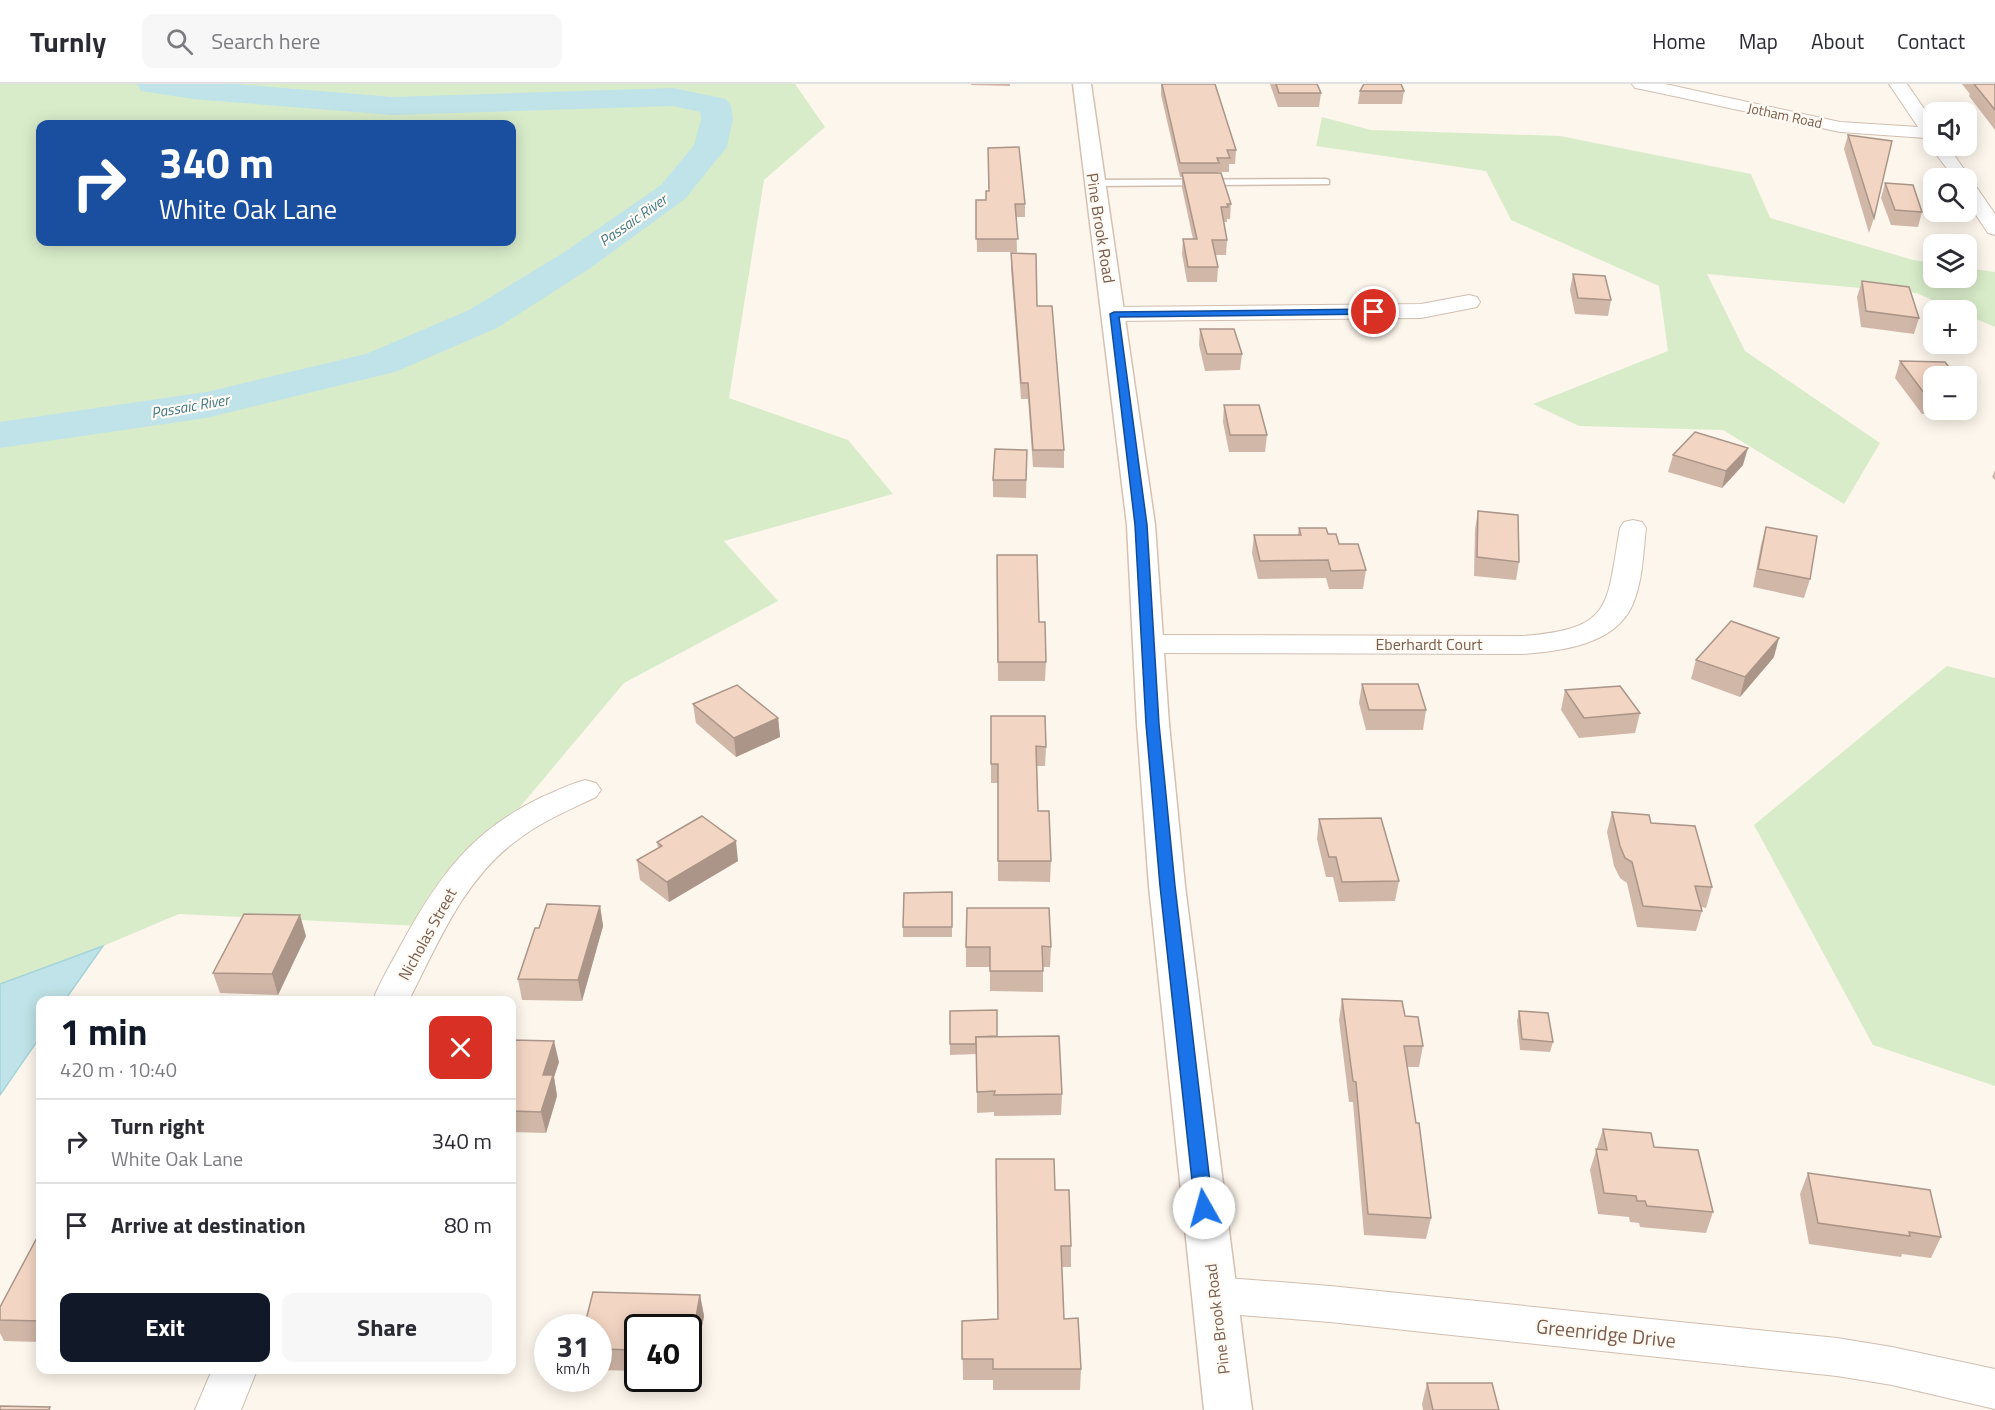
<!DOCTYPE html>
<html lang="en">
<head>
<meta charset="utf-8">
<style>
	:root { --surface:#fff; --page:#f7f7f7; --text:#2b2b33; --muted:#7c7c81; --line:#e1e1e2; --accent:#111827 }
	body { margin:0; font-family:"Titillium Web",sans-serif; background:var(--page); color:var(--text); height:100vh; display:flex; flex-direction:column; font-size:22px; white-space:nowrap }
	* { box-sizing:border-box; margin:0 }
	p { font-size:20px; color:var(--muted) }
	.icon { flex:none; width:33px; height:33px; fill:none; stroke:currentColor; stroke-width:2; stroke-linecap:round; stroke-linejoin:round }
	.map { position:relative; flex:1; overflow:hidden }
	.details { position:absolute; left:36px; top:912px; width:480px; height:378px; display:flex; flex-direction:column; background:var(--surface); border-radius:12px; box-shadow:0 3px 15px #0003 }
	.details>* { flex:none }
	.guide { position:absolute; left:36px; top:36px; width:480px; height:126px; border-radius:12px; box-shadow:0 3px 15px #0003; background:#1a4fa0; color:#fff; overflow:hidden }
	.controls { position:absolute; left:1923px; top:18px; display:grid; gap:12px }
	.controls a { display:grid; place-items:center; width:54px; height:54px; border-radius:12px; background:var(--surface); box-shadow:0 3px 15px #0003; font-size:30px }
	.speed { position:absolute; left:534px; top:1230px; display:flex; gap:12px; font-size:30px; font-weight:700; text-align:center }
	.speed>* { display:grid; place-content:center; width:78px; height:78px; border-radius:50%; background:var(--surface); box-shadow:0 3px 15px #0003; line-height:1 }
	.speed small { font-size:15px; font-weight:400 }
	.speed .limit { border:3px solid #111; border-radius:9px; background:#fff; color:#111 }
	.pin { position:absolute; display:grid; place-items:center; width:51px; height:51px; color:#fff; margin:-26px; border:3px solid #fff; border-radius:50%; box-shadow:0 2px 6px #0007 }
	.me { position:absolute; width:66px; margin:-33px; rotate:353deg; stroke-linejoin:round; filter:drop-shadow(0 0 4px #0008) }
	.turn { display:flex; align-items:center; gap:21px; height:126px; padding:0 24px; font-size:27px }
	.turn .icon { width:78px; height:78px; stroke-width:2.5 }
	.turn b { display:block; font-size:42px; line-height:51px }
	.round { display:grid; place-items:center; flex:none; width:63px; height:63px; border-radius:12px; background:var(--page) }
	.head { display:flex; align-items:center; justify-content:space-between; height:102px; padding:0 24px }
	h1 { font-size:36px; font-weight:700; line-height:45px; color:var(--accent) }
	.action { display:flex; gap:12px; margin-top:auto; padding:12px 24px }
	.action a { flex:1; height:69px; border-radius:12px; background:var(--accent); color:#fff; font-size:24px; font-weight:700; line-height:69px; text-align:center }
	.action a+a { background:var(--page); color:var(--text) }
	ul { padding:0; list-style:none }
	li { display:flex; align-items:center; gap:18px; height:84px; padding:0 24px; border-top:2px solid var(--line) }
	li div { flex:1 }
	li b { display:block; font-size:22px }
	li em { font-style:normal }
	header { display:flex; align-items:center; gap:36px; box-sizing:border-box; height:84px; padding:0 30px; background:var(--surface); border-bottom:2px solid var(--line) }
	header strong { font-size:28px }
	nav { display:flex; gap:33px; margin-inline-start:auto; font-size:21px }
	.search { width:420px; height:54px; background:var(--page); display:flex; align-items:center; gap:15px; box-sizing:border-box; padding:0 21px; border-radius:12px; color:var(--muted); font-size:22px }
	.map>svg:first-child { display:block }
	.green { fill:#d8ecc9; fill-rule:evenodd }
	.water { fill:#bfe3e8; stroke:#a5d3da; stroke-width:1.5 }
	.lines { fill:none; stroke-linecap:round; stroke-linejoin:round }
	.river { fill:#bfe3e8; fill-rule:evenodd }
	.lane-casing { stroke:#d1beb0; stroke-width:3 }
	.street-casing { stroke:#d1beb0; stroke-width:2 }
	.secondary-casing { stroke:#d6c0b0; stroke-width:3 }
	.lane { fill:#fff; fill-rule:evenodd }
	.street { fill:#fff; fill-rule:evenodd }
	.secondary { fill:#fff; fill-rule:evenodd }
	.wall { fill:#d1b7a8 }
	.shaded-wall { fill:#aa9588 }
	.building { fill:#f3d5c3; stroke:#aa9588; stroke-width:1.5 }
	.route { fill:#1a73e8; stroke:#114b97; stroke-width:1.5 }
	.labels { text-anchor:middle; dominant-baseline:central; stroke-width:4.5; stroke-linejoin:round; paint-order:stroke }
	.far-street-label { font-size:14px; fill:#7a5c4d; stroke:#fffaf3 }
	.far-water-label { font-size:15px; font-style:italic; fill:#437c86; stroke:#fffaf3 }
	.street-label { font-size:16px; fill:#7a5c4d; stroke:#fffaf3 }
	.near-street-label { font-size:20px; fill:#7a5c4d; stroke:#fffaf3 }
</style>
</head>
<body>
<header>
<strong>Turnly</strong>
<div class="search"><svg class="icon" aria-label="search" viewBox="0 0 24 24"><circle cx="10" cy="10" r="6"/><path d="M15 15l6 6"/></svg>Search here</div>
<nav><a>Home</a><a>Map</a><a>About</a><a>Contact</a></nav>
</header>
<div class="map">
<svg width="1995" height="1326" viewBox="0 0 1995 1326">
	<rect width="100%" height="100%" fill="#fdf6ec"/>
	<g class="green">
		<path d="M0,0h795l30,43 -61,53 -35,218 119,42 45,54 -169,47 54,60 -154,82 -204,243 -241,-12 -76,32 -103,38zM40,40h472v118h-472z"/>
		<polygon points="1322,33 1371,46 1560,52 1751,90 1770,134 1913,176 1933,179 1934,194 1966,194 1967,184 1995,188 1995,243 1967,231 1966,226 1956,226 1916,209 1707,190 1745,267 1880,359 1844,420 1723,346 1579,342 1533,320 1668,267 1659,202 1511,136 1486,87 1316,62"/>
		<polygon points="1947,582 1995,594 1995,1002 1873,961 1754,741"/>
	</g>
	<polygon class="water" points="103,862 65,916 40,916 40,953 0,1011 0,900"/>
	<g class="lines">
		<polygon class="river" points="137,0 235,0 393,13 673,4 726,15 731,22 733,35 727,63 685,115 589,185 497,244 395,288 206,334 0,364 0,338 206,308 366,270 469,226 563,169 661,101 694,61 701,35 700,28 673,22 393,31 193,15 141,7"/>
		<defs>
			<polygon id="lane" points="1326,95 1329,96 1329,100 1093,102 1088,99 1093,96"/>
			<g id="street">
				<polygon points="1632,0 1665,0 1840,38 1918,43 1889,0 1907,0 1934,39 1934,62 1948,62 1995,130 1995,151 1988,149 1966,116 1966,94 1954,94 1930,62 1933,58 1926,54 1840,48 1641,5 1635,4"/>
				<polygon points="1469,211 1477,213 1480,218 1477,223 1421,234 1114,237 1106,235 1103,230 1106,225 1114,223 1421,220"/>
				<path d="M1633,436l9,2 4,6c-3,25 -3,54 -14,78 -18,39 -71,45 -109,48l-375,-1 -10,-3 -5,-6 5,-6 10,-3 375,1c91,-7 83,-30 97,-108l4,-6z"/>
				<path d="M585,696l11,3 5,7 -5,7c-27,13 -56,25 -80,44 -53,39 -78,103 -107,159h-36c7,-19 19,-38 29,-57 37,-67 69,-112 140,-146 14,-6 28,-13 43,-17z"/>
				<polygon points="1214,1193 1330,1202 1837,1254 1892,1263 1995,1285 1995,1325 1892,1301 1837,1292 1330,1238 1214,1229 1199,1224 1192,1211 1199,1198"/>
				<polygon points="212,1286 257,1286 241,1326 195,1326"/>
			</g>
			<polygon id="secondary" points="1073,0 1091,0 1155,441 1169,640 1185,802 1252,1326 1204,1326 1149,802 1137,640 1127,441"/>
		</defs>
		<use href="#lane" class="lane-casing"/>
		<use href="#street" class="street-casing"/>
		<use href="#secondary" class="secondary-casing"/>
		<use href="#lane" class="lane"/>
		<use href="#street" class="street"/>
		<use href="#secondary" class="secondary"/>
	</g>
	<g class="wall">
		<polygon points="971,0 1010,0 1010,2 971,1"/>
		<polygon points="1161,0 1215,0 1236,66 1235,80 1229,80 1229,88 1218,88 1231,120 1230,135 1227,135 1227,138 1224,138 1227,156 1226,171 1215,171 1218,183 1217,198 1187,198 1182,170 1183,155 1193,155 1182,104 1182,93 1180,93 1161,11"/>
		<polygon points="1270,0 1317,0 1321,9 1319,23 1278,23"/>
		<polygon points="1962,0 1995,0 1995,46 1969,12 1970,10"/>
		<polygon points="1360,7 1404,7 1402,20 1358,20"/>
		<polygon points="1848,51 1874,134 1869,149 1844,65"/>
		<polygon points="1885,99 1922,128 1918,143 1891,141 1881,114"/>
		<polygon points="976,116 1025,120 1025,133 1016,133 1017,168 977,168"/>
		<polygon points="1011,169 1037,222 1064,366 1064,384 1033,383 1028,315 1021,315 1011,185"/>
		<polygon points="1573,190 1611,216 1608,232 1575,230 1570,206"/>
		<polygon points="1862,197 1919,234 1914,250 1861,243 1857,213"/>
		<polygon points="1200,245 1242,270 1240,286 1205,287 1199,261"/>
		<polygon points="1900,277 1934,292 1934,326 1966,326 1966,306 1973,314 1967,331 1922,330 1895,294"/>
		<polygon points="1224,321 1267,351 1265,368 1229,368 1223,338"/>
		<polygon points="1027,366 1026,414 993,413 993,396"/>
		<polygon points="1673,371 1743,381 1722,404 1668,388"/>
		<polygon points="1995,386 1995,396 1992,393"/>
		<polygon points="1478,427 1519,478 1516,496 1474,492 1475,445"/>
		<polygon points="1766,443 1810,495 1804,514 1753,503 1761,461"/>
		<polygon points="1299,444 1339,460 1366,486 1363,505 1329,505 1326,494 1258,495 1252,469 1254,451 1298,451"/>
		<polygon points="997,471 1039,538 1046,578 1045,597 998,597"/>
		<polygon points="1774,573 1740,613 1691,595 1696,576"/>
		<polygon points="1362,600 1426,626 1423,646 1366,646 1359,619"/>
		<polygon points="1565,606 1640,629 1635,649 1579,654 1561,626"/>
		<polygon points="693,620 778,634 780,653 736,673 696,639"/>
		<polygon points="991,632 1046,663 1045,682 1037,682 1038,727 1051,777 1050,798 998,797 998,699 991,699"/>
		<polygon points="1612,728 1712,803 1706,824 1701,823 1702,827 1696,847 1637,843 1627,799 1620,794 1614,782 1607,748"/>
		<polygon points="1319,735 1399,797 1395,817 1339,818 1333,793 1326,793 1317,755"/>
		<polygon points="657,758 738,777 669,818 640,796 637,776 658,764"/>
		<polygon points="952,808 952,853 903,853 903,843"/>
		<polygon points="600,822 603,842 582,917 522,916 518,895 539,844"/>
		<polygon points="306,852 278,911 220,909 213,889"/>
		<polygon points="966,863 1051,863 1050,883 1043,883 1043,908 990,907 990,883 966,883"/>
		<polygon points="1342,915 1405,932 1423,962 1419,983 1407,983 1431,1134 1426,1155 1364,1151 1353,1018 1349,1018 1339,936"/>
		<polygon points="950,927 997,952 1062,1010 1061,1031 994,1032 994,1028 977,1029 977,970 950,971"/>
		<polygon points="1519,927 1553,958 1550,968 1520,966 1517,937"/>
		<polygon points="512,956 559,978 554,993 557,1012 546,1049 512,1048"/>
		<polygon points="1603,1045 1654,1063 1713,1128 1706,1149 1640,1143 1639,1139 1630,1138 1629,1133 1598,1130 1590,1086"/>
		<polygon points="1808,1089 1941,1153 1931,1174 1902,1170 1901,1173 1809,1160 1800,1110"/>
		<polygon points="1055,1106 1071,1162 1071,1183 1062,1183 1064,1235 1081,1285 1080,1306 993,1306 993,1296 963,1296 962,1237 998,1235"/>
		<polygon points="40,1148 40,1258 4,1257 0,1249 0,1223"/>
		<polygon points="700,1211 704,1232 693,1289 688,1288 688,1244 638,1244 638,1287 598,1286 598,1244"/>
		<polygon points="1427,1299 1499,1326 1423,1326 1422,1320"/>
	</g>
	<g class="shaded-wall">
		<polygon points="1748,364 1743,381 1722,404 1726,387"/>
		<polygon points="1779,554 1774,573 1740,613 1745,593"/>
		<polygon points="778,634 780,653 736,673 734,654"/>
		<polygon points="736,757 738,777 669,818 667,798"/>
		<polygon points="600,822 603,842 582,917 578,896"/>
		<polygon points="300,831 306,852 278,911 272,890"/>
		<polygon points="554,957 559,978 554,993 557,1012 546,1049 541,1028 543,991"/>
		<polygon points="700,1211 704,1232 693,1289 690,1267"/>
	</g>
	<g class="building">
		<polygon points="1162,0 1215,0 1236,66 1227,66 1230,74 1217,74 1219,79 1180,79"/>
		<polygon points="1276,0 1317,0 1321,9 1279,9"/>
		<polygon points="1364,0 1401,0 1404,7 1360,7"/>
		<polygon points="1974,0 1995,0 1995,26"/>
		<polygon points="1848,51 1892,57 1874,134"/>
		<polygon points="1019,63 1025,120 1015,120 1018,155 976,155 976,116 986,116 986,107 989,107 988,64"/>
		<polygon points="1182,89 1221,89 1231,120 1227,120 1228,123 1221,123 1227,156 1212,156 1218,183 1188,183 1183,155 1197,155"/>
		<polygon points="1885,99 1913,101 1922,128 1895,126"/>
		<polygon points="1011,169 1036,170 1037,222 1052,222 1064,366 1033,366 1028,299 1021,299"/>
		<polygon points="1573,190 1605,192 1611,216 1578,214"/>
		<polygon points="1862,197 1909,203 1919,234 1866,227"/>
		<polygon points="1200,245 1234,245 1242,270 1207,270"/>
		<polygon points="1900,277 1945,278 1956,292 1934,292 1934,313 1927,313"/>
		<polygon points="1966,306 1973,314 1966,314"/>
		<polygon points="1224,321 1259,321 1267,351 1230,351"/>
		<polygon points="1695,348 1748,364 1726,387 1673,371"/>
		<polygon points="995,365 1027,366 1026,396 993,396"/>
		<polygon points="1478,427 1518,431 1519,478 1477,473"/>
		<polygon points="1766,443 1817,452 1810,495 1758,485"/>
		<polygon points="1299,444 1326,444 1328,450 1336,450 1339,460 1358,460 1366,486 1331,487 1328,476 1260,477 1254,451 1301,451"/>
		<polygon points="997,471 1037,471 1039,538 1045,538 1046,578 998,578"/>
		<polygon points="1731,537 1779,554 1745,593 1696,576"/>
		<polygon points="1362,600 1418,600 1426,626 1369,626"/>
		<polygon points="737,601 778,634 734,654 693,620"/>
		<polygon points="1620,602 1640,629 1584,634 1565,606"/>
		<polygon points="991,632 1045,632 1046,663 1036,662 1038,727 1049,727 1051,777 998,777 998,680 991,680"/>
		<polygon points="1612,728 1649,731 1651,739 1695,742 1712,803 1695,802 1702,827 1643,822 1632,778 1625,774 1620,762"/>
		<polygon points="702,732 736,757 667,798 637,776 662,762 657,758"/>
		<polygon points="1381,734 1399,797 1342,798 1336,773 1329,773 1319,735"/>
		<polygon points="952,808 952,843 903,843 904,809"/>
		<polygon points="547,820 600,822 578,896 518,895 535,844 539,844"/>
		<polygon points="967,824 1049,824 1051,863 1042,862 1043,887 990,887 990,863 966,863"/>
		<polygon points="244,830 300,831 272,890 213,889"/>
		<polygon points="1342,915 1402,917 1405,932 1418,933 1423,962 1404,962 1416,1039 1419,1039 1431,1134 1368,1130 1356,998 1353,997"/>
		<polygon points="997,926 997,952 976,953 976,960 950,960 950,927"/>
		<polygon points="1519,927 1548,929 1553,958 1522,955"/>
		<polygon points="1059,952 1062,1010 994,1011 995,1007 977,1008 976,953"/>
		<polygon points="512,956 554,957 543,991 553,991 541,1028 512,1027"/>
		<polygon points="1603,1045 1651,1049 1654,1063 1698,1066 1713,1128 1647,1122 1645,1117 1637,1117 1636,1112 1604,1109 1596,1065 1607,1066"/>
		<polygon points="996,1075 1054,1075 1055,1106 1069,1106 1071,1162 1061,1162 1064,1235 1078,1234 1081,1285 993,1285 993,1275 962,1275 962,1237 998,1235"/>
		<polygon points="1808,1089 1930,1106 1941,1153 1909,1148 1910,1152 1818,1139"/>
		<polygon points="40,1148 40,1237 0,1236 0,1223"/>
		<polygon points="593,1208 700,1211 690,1267 688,1267 688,1244 638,1244 638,1266 598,1265 598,1244 584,1244"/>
		<polygon points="1427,1299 1492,1299 1499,1326 1433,1326"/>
		<polygon points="0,1322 50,1323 49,1326 0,1326"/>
	</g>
	<polygon class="route" points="1374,225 1377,226 1377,230 1119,233 1147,441 1159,640 1175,802 1213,1124 1210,1129 1204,1131 1197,1129 1195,1124 1160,802 1146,640 1135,441 1110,230 1114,228"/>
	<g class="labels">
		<g class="far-street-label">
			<text transform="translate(1785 31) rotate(12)">Jotham Road</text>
		</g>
		<g class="far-water-label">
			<text transform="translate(633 136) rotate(-35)">Passaic River</text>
			<text transform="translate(190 322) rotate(-10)">Passaic River</text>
		</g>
		<g class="street-label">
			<text transform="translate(1101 144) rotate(81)">Pine Brook Road</text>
			<text x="1429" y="560">Eberhardt Court</text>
			<text transform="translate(427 850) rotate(-61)">Nicholas Street</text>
			<text transform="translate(1217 1235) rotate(-97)">Pine Brook Road</text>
		</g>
		<g class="near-street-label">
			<text transform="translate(1606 1249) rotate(6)">Greenridge Drive</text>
		</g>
	</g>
</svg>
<div class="controls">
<a><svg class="icon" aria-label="sound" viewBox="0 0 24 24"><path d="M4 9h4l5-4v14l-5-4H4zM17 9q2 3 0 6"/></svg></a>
<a><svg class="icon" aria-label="search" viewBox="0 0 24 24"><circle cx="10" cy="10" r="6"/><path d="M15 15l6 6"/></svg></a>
<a><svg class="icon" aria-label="layers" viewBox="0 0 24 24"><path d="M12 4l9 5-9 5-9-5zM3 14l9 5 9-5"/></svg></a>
<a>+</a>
<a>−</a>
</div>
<div class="speed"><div>31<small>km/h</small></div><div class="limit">40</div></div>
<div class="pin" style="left:1374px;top:228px;background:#d93025"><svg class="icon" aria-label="arrive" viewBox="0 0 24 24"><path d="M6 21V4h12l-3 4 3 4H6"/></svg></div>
<svg class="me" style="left:1204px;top:1124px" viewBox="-20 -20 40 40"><circle r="19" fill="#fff"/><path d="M0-13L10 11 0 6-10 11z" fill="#1a73e8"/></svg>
<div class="guide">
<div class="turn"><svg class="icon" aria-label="right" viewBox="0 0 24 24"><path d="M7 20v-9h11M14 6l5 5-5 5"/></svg><div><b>340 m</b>White Oak Lane</div></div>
</div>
<section class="details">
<div class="head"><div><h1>1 min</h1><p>420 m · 10:40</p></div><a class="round" style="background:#d93025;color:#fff"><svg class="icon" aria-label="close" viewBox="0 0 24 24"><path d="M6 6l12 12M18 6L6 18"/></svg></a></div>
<ul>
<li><svg class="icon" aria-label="right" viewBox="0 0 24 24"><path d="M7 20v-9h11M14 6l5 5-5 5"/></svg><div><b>Turn right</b><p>White Oak Lane</p></div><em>340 m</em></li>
<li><svg class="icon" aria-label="arrive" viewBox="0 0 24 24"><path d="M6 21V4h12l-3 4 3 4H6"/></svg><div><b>Arrive at destination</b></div><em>80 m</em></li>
</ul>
<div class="action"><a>Exit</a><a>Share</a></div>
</section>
</div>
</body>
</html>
